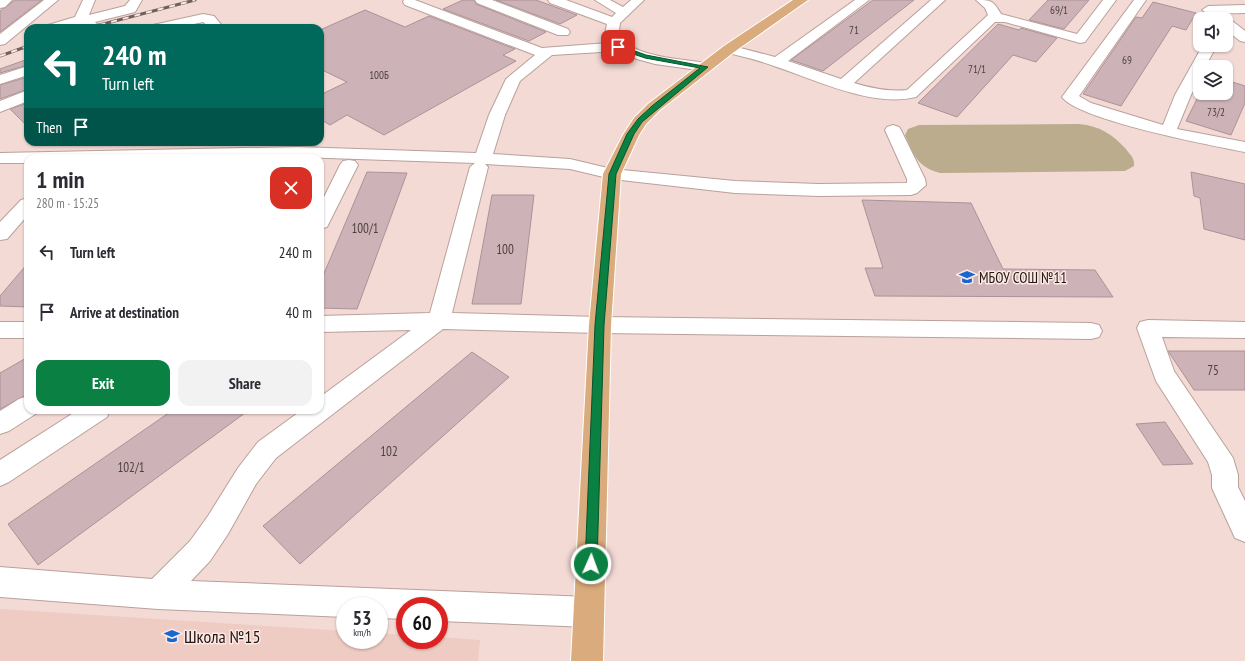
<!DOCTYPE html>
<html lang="en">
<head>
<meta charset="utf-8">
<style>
	:root { --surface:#fff; --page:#f2f2f3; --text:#2b2b33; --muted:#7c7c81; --accent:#0b8043 }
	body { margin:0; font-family:"PT Sans Narrow",sans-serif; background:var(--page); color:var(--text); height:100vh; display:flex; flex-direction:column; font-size:15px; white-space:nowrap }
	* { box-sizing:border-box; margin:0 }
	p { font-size:13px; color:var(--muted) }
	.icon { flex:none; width:22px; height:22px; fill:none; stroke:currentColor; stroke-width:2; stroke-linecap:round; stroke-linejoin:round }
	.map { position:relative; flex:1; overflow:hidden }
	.side { position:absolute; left:24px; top:154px; width:300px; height:260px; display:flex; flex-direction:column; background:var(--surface); border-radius:12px; box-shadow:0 1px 3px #0004 }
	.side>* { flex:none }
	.top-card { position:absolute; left:24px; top:24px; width:300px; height:122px; border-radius:12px; box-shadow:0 1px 3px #0004; background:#00695c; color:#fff; overflow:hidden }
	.fabs { position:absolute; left:1193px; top:12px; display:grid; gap:8px }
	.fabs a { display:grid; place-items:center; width:40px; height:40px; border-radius:8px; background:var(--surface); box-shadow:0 1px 3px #0004; font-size:20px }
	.speed { position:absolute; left:336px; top:597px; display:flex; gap:8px; font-size:20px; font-weight:700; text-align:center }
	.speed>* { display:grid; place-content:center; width:52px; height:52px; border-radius:50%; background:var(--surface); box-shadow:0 1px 3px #0004; line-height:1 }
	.speed small { font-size:10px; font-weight:400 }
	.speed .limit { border:6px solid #d22; background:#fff; color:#111 }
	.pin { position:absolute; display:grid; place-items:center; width:34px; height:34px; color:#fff; margin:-17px; border-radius:8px; box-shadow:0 2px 6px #0006 }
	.me { position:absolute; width:44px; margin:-22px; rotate:2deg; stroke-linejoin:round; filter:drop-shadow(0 0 3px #0008) }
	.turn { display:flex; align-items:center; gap:14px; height:84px; padding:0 12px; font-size:18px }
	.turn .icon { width:52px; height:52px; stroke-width:2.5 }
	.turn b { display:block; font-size:28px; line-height:34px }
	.then { display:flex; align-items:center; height:38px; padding:0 12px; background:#0003; gap:8px; font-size:15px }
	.round { display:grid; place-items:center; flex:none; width:42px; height:42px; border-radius:12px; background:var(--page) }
	.summary { display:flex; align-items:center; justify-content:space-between; height:68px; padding:0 12px }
	h1 { font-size:24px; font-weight:800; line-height:30px }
	.cta { display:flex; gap:8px; margin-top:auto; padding:8px 12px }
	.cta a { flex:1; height:46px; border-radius:12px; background:var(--accent); color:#fff; font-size:16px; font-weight:800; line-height:46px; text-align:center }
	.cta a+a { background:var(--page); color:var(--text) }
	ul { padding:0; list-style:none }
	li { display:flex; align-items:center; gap:12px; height:60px; padding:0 12px }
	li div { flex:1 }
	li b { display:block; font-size:15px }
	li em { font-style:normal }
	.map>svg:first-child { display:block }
	.built { fill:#eecbc3 }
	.green { fill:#baac8c }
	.building { fill:#cdb3b7; stroke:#ac9297 }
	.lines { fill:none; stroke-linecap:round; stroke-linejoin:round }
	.minor-casing { stroke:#b9a09b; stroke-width:2 }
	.major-casing { stroke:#fff; stroke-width:2 }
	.minor { fill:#fff; fill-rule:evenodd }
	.major { fill:#daab7c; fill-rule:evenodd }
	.rail-casing { stroke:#6f605b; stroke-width:3 }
	.rail { stroke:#fee8e3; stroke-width:2; stroke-dasharray:6; stroke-linecap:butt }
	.route { fill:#0b8043; stroke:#07532c }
	.labels { text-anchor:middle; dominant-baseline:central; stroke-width:3; stroke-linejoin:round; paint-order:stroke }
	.far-number-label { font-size:11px; fill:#4c3f3e }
	.number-label { font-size:13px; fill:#4c3f3e }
	.poi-label { font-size:15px; fill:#211815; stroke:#fee8e3; text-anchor:start }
	.near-poi-label { font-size:18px; fill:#211815; stroke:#fee8e3; text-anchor:start }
</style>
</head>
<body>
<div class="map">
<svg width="1245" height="661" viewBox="0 0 1245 661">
	<rect width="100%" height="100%" fill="#f4dad4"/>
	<polygon class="built" points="0,609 345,631 345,640 379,640 379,633 405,635 405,640 439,640 439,637 480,640 478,661 0,661"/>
	<path class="green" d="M1079,124c21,2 33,10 47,25 4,6 9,9 8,17l-9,5 -185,2c-23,-6 -26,-18 -35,-38l3,-6 11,-4z"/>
	<g class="building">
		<polygon points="15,0 42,0 0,32 0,11"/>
		<polygon points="463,0 474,0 476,4 546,32 529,41 443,9"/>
		<polygon points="496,0 536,0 577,15 560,24"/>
		<polygon points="873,0 914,0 823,71 791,60"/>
		<polygon points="1048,0 1089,0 1064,29 1029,20"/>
		<polygon points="1153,2 1196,13 1186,30 1172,26 1121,106 1083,94 1136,17 1142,18"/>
		<polygon points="365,10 405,27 429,16 515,49 503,55 516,61 384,135 347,115 330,125 320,119 320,95 347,82 320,69 320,30"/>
		<polygon points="998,24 1019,30 1021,28 1057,38 1036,62 1013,55 957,117 918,103"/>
		<polygon points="28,59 28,65 0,73 0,69"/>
		<polygon points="28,77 28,89 0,99 0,85"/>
		<polygon points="1226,80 1245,86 1245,103 1231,135 1186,121 1200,93 1226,93"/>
		<polygon points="28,103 28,127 10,109"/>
		<polygon points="367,172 407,173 357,309 320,308 320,283"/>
		<polygon points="1191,172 1245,184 1245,240 1204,229 1200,198 1194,196"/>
		<polygon points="492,195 534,195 521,304 472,304"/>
		<polygon points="862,200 971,203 1003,269 1095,270 1113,297 875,296 865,268 883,268"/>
		<polygon points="28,263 28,307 0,306 0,296"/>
		<polygon points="1168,351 1245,351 1245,390 1194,390"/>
		<polygon points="472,352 509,377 300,564 263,526"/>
		<polygon points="28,357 28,394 0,409 0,373"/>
		<polygon points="173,410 249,410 38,565 8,524"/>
		<polygon points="1165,422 1193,464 1163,465 1136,424"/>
	</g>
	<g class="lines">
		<defs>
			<g id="minor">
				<polygon points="0,0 12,0 5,7 0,8"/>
				<polygon points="44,0 58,0 5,44 0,45 0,34"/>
				<polygon points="83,0 95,0 89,15 125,6 130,0 142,0 135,12 95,22 101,28 86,28 83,24 65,28 46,28 48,25 75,17"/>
				<path d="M404,0h11l127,48 66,-5 -4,-4 3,-15 -57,-21 -2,-3h18l46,17 4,-4 -21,-13h15l13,7 8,-7h13l-24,23 -2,15c24,20 58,20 87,25l5,1 2,3 -2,3 -5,1 -50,-7 -18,-5 -19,-8 -66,4 -32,26 -15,34 -12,39 77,5 42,10 123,12 84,3 88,-1v-4l-22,-49 2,-3 6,-2 6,2 2,3 24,49 1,6 -9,8 -6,2 -92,1 -84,-3 -123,-14 -42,-10 -85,-5 3,3 -36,146 148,4 491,6 8,2 3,6 -3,6 -8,2 -491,-6 -157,-4 -167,129 -20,26 -28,50 -18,27 -19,20 398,16 11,4 4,11 -4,11 -11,4 -150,-6v-15h-34v13l-26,-1v-12h-34v11l-187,-8 -158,-12v-30l152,12 38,-38 18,-25 30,-48 20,-26 44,-32h18v-13l91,-67 -91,2v-16l110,-3 40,-146 5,-4 -177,-6 -270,1v5h-28v-10l298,-6 178,6 13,-38 17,-36 29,-24 -130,-50 -2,-3z"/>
				<polygon points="475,0 492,0 568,29 570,32 568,35 558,35 477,3"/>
				<path d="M855,0h14l-81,61 53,18 90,-79h14l-91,83c17,5 34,9 53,7l81,-75 -3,-7 -9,-8c15,0 17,0 25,14l76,20 26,-34h13l-31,42 -5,1 -75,-21h-10l-79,75c-43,11 -100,-17 -142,-31 -16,-6 -33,-10 -50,-14l-2,-3 2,-3 5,-1 46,12z"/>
				<path d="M1134,0h12l-67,96 12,7 72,22 12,-30 28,-50h14l-12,22h-5v10l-9,18 -14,34 68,13v10c-32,-6 -167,-32 -183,-55z"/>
				<polygon points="1245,5 1245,13 1208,14 1202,10 1208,6"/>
				<polygon points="203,14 214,16 224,28 210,28 203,22 176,28 151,28 153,25"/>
				<polygon points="1226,19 1231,20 1245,31 1245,42 1240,41 1226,30"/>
				<polygon points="28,66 28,75 0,84 0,75"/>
				<polygon points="28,90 28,101 0,112 0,101"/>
				<polygon points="349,160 355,161 358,165 327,227 320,229 320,205 340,165 343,161"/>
				<polygon points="28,198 28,215 7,239 0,240 0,222 21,200"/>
				<polygon points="1148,320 1245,322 1245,338 1162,337 1174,371 1233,458 1238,475 1238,487 1245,501 1245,542 1235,538 1212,488 1212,475 1208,462 1156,381 1137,328 1140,322"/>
				<rect x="0" y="322" width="28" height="16"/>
				<polygon points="28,396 28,410 38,410 37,413 9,431 0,434 0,411 19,399"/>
				<polygon points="78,410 110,410 107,417 9,482 0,486 0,460"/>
			</g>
			<polygon id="major" points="793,0 808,0 734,52 660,110 646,124 639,135 621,174 611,325 603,661 571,661 589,325 603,174 623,135 634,118 648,104 724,46"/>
		</defs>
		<use href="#minor" class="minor-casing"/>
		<use href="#major" class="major-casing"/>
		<use href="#minor" class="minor"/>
		<use href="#major" class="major"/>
		<defs>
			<g id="rail">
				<polyline points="88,28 195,0"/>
				<polyline points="0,56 28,46"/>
			</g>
		</defs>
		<use href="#rail" class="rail-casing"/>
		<use href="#rail" class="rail"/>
	</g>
	<polygon class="route" points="618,45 646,55 708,67 642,122 634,134 616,174 604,325 597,564 595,569 591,570 587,569 585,564 595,325 609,174 627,134 638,119 652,106 700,68 645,58 616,48"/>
	<defs>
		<symbol id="school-bare" viewBox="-9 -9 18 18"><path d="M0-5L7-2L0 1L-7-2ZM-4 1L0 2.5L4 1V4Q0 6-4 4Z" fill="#1667d1" stroke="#fee8e3" stroke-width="2.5" paint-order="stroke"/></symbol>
	</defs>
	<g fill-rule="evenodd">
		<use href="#school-bare" x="956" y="266" width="22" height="22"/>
		<use href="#school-bare" x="161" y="625" width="22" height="22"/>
	</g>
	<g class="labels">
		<g class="far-number-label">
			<text x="1059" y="10">69/1</text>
			<text x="854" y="30">71</text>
			<text x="1127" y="60">69</text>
			<text x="977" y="69">71/1</text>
			<text x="379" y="75">100Б</text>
			<text x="1216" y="112">73/2</text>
		</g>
		<g class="number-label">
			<text x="365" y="228">100/1</text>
			<text x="505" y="249">100</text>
			<text x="1213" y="370">75</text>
			<text x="389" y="451">102</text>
			<text x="131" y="467">102/1</text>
		</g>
		<g class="poi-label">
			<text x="979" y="277">МБОУ СОШ №11</text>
		</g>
		<g class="near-poi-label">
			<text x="184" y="636">Школа №15</text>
		</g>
	</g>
</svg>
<div class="fabs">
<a><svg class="icon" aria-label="sound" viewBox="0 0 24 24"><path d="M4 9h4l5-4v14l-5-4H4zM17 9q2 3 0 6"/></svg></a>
<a><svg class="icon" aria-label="layers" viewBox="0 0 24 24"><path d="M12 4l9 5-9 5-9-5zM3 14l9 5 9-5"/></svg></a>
</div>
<div class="speed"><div>53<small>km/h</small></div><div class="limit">60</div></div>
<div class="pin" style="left:618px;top:47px;background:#d93025"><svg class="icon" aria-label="arrive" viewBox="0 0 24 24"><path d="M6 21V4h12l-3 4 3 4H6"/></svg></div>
<svg class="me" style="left:591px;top:564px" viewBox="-20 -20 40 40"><circle r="17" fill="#0b8043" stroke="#fff" stroke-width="3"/><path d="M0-11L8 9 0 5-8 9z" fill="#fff"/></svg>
<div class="top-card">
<div class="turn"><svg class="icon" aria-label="left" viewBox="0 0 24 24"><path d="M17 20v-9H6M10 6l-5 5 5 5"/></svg><div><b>240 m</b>Turn left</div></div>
<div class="then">Then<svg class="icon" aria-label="arrive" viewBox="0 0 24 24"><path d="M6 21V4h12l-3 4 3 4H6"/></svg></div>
</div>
<section class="side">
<div class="summary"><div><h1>1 min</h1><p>280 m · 15:25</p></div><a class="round" style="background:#d93025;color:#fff"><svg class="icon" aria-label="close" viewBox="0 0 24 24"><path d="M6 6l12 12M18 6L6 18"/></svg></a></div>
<ul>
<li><svg class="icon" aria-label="left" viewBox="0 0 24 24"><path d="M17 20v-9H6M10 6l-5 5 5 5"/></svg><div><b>Turn left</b></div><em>240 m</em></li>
<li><svg class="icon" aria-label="arrive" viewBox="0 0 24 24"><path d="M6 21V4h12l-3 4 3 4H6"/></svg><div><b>Arrive at destination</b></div><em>40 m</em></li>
</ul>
<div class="cta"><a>Exit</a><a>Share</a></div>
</section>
</div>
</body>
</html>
